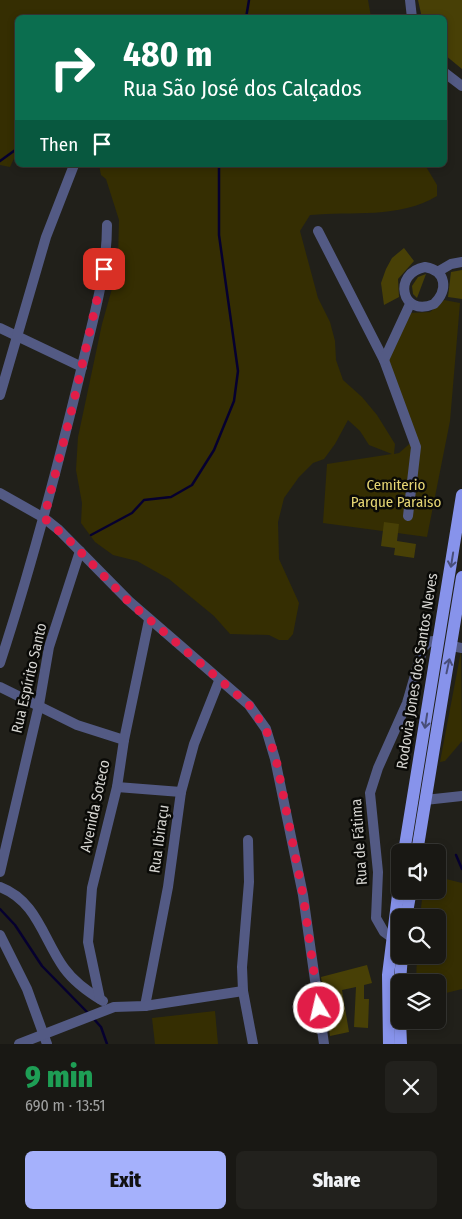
<!DOCTYPE html>
<html lang="en">
<head>
<meta charset="utf-8">
<style>
	:root { --surface:#191814; --page:#22211d; --text:#f1f3f6; --muted:#9fa0a0; --line:#373734; --accent:#a5b1fc }
	body { margin:0; font-family:"Fira Sans Condensed",sans-serif; background:var(--page); color:var(--text); height:100vh; display:flex; flex-direction:column; font-size:19px; white-space:nowrap }
	* { box-sizing:border-box; margin:0 }
	p { font-size:16px; color:var(--muted) }
	.icon { flex:none; width:28px; height:28px; fill:none; stroke:currentColor; stroke-width:2; stroke-linecap:round; stroke-linejoin:round }
	.map { position:relative; height:1044px; overflow:hidden }
	.details { display:flex; flex-direction:column; background:var(--surface); flex:1 }
	.details>* { flex:none }
	.hud { position:absolute; left:15px; top:15px; width:432px; height:152px; border-radius:8px; box-shadow:0 2px 8px #0003,0 0 0 1px var(--line); background:#0b6e4f; color:#fff; overflow:hidden }
	.tools { position:absolute; left:391px; top:844px; display:grid; gap:10px }
	.tools a { display:grid; place-items:center; width:55px; height:55px; border-radius:8px; background:var(--surface); box-shadow:0 2px 8px #0003,0 0 0 1px var(--line); font-size:25px }
	.pin { position:absolute; display:grid; place-items:center; width:42px; height:42px; color:#fff; margin:-21px; border-radius:10px; box-shadow:0 2px 8px #0006 }
	.me { position:absolute; width:55px; margin:-28px; rotate:351deg; stroke-linejoin:round; filter:drop-shadow(0 0 4px #0008) }
	.turn { display:flex; align-items:center; gap:18px; height:105px; padding:0 25px; font-size:22px }
	.turn .icon { width:65px; height:65px; stroke-width:2.5 }
	.turn b { display:block; font-size:35px; line-height:42px }
	.then { display:flex; align-items:center; height:48px; padding:0 25px; background:#0003; gap:10px; font-size:19px }
	.round { display:grid; place-items:center; flex:none; width:52px; height:52px; border-radius:8px; background:var(--page) }
	.summary { display:flex; align-items:center; justify-content:space-between; height:85px; padding:0 25px }
	h1 { font-size:30px; font-weight:800; line-height:38px; color:#1e9e55 }
	.primary-button { display:flex; gap:10px; margin-top:auto; padding:10px 25px }
	.primary-button a { flex:1; height:58px; border-radius:8px; background:var(--accent); color:#111; font-size:20px; font-weight:800; line-height:58px; text-align:center }
	.primary-button a+a { background:var(--page); color:var(--text) }
	.map>svg:first-child { display:block }
	.green { fill:#352e02 }
	.lines { fill:none; stroke-linecap:round; stroke-linejoin:round }
	.stream { stroke:#06002f; stroke-width:2.5 }
	.building { fill:#484006 }
	.street { stroke:#535a84; stroke-width:10 }
	.primary { stroke:#8793eb; stroke-width:12 }
	.oneway { stroke:#484e79 }
	.route { stroke:#e11d48; stroke-width:9; stroke-dasharray:0 16.2 }
	.labels { text-anchor:middle; dominant-baseline:central; stroke-width:5; stroke-linejoin:round; paint-order:stroke }
	.park-label { font-size:15px; fill:#e6d674; stroke:#0a0a07 }
	.street-label { font-size:15px; fill:#d5d4d0; stroke:#0a0a07 }
</style>
</head>
<body>
<div class="map">
<svg width="462" height="1044" viewBox="0 0 462 1044">
	<rect width="100%" height="100%" fill="#21201a"/>
	<g class="green">
		<polygon points="0,0 368,0 371,17 18,18 17,152 10,167 0,165"/>
		<path d="M99,165h326l12,20v11c-38,23 -85,15 -127,19l-10,16 18,67 12,24 5,19 1,19 7,20 19,17 15,18 18,29 -1,10 5,-1 16,-14 -29,-75 23,-51 21,-1 14,-12 16,3 -10,118 -23,116 -104,-14 4,-59 65,-10 -23,-9 -9,-14 -12,-11 -13,24 -11,15 -11,4 -14,14 -15,21 -6,24 1,37 20,44 -6,31 -5,6h-9l-10,-5 -39,-1 -16,-18 -45,-37 -32,-18 -24,-6 -18,-13 -14,-19 1,-20 -6,-33 2,-33 24,-113 13,-46 3,-19 1,-39 -13,-41 -5,-4z"/>
		<polygon points="461,651 462,741 445,761 440,762"/>
		<polygon points="438,861 446,879 462,883 462,989 438,995 438,982 416,982 417,955 438,955 438,918 420,917 423,890 438,890"/>
		<polygon points="215,1011 218,1044 155,1044 152,1018"/>
	</g>
	<g class="lines">
		<g class="stream">
			<polyline points="246,18 249,0"/>
			<polyline points="0,161 18,148"/>
			<polyline points="91,535 132,513 144,500 171,497 192,485 214,450 234,401 238,371 219,235 219,165"/>
			<polyline points="456,855 462,869"/>
			<polyline points="0,909 15,925 42,966 89,1014"/>
			<polyline points="93,1018 101,1027 107,1044"/>
		</g>
	</g>
	<g class="building">
		<polygon points="418,0 462,0 462,69 445,55 445,18 422,18"/>
		<polygon points="404,248 414,261 398,279 399,297 384,305 381,283 386,269 392,258"/>
		<polygon points="462,270 462,299 448,297 451,272"/>
		<polygon points="426,274 417,298 413,294 412,286 418,277"/>
		<polygon points="384,522 399,524 397,541 416,544 414,558 394,555 395,548 381,546"/>
		<polygon points="367,965 372,983 364,985 364,999 369,999 368,1028 354,1027 356,987 342,990 349,1032 330,1036 321,977"/>
	</g>
	<g class="lines">
		<g class="street">
			<polyline points="410,0 412,18"/>
			<polyline points="445,73 462,86"/>
			<polyline points="318,231 384,360 416,447 408,516"/>
			<path d="M425,267c22,4 23,23 9,37 -33,14 -42,-31 -9,-37z"/>
			<polyline points="439,271 451,264 462,262"/>
			<polyline points="0,328 82,367"/>
			<polyline points="384,360 410,304"/>
			<polyline points="0,395 46,237 74,165"/>
			<polyline points="0,493 44,518 59,530 129,601 249,705 266,729 275,759 303,895 324,1044"/>
			<polyline points="452,646 462,648"/>
			<path d="M0,663c32,-98 58,-197 82,-297 11,-47 25,-93 25,-141"/>
			<polyline points="0,687 77,725 124,740"/>
			<polyline points="117,787 181,792"/>
			<polyline points="425,800 462,796"/>
			<polyline points="248,840 249,882 242,967 243,991 253,1044"/>
			<polyline points="0,872 39,705 49,647 80,551"/>
			<path d="M0,887c37,14 43,52 64,81 10,14 24,24 39,33"/>
			<polyline points="0,935 27,989 47,1044"/>
			<polyline points="391,937 384,932 376,918 378,872 370,793 378,768 407,703 423,648 428,642 439,640"/>
			<polyline points="100,999 88,942 92,888 117,787 124,740 149,620"/>
			<polyline points="145,1006 168,887 181,792 194,744 219,681"/>
			<polyline points="19,1044 114,1007 145,1006 243,991"/>
		</g>
		<g class="primary">
			<polyline points="404,852 462,495"/>
			<polyline points="417,852 462,577"/>
			<polyline points="406,918 411,890"/>
			<polyline points="400,982 402,955"/>
			<polyline points="400,991 400,1016"/>
			<polyline points="400,1020 401,1044"/>
			<polyline points="389,1044 388,975 400,879"/>
		</g>
	</g>
	<defs><path id="oneway-shaft" d="M-6 0H5M1.5-3L5.5 0L1.5 3" fill="none" stroke-width="1.6" stroke-linecap="round" stroke-linejoin="round" transform="scale(1.25)"/></defs>
	<g class="oneway">
		<use href="#oneway-shaft" transform="translate(452 560) rotate(99)"/>
		<use href="#oneway-shaft" transform="translate(448 666) rotate(-78)"/>
		<use href="#oneway-shaft" transform="translate(426 721) rotate(99)"/>
	</g>
	<g class="lines">
		<polyline class="route" points="104,269 72,409 44,518 68,539 129,602 249,705 266,729 276,759 303,895 319,1008"/>
	</g>
	<g class="labels">
		<g class="park-label">
			<text x="396" y="485">Cemiterio<tspan x="396" dy="17">Parque Paraiso</tspan></text>
		</g>
		<g class="street-label">
			<text transform="translate(417 671) rotate(-81)">Rodovia Jones dos Santos Neves</text>
			<text transform="translate(29 678) rotate(-77)">Rua Espírito Santo</text>
			<text transform="translate(95 806) rotate(-78)">Avenida Soteco</text>
			<text transform="translate(159 839) rotate(-82)">Rua Ibiraçu</text>
			<text transform="translate(359 842) rotate(-94)">Rua de Fátima</text>
		</g>
	</g>
</svg>
<div class="tools">
<a><svg class="icon" aria-label="sound" viewBox="0 0 24 24"><path d="M4 9h4l5-4v14l-5-4H4zM17 9q2 3 0 6"/></svg></a>
<a><svg class="icon" aria-label="search" viewBox="0 0 24 24"><circle cx="10" cy="10" r="6"/><path d="M15 15l6 6"/></svg></a>
<a><svg class="icon" aria-label="layers" viewBox="0 0 24 24"><path d="M12 4l9 5-9 5-9-5zM3 14l9 5 9-5"/></svg></a>
</div>
<div class="pin" style="left:104px;top:269px;background:#d93025"><svg class="icon" aria-label="arrive" viewBox="0 0 24 24"><path d="M6 21V4h12l-3 4 3 4H6"/></svg></div>
<svg class="me" style="left:319px;top:1008px" viewBox="-20 -20 40 40"><circle r="17" fill="#e11d48" stroke="#fff" stroke-width="3"/><path d="M0-11L8 9 0 5-8 9z" fill="#fff"/></svg>
<div class="hud">
<div class="turn"><svg class="icon" aria-label="right" viewBox="0 0 24 24"><path d="M7 20v-9h11M14 6l5 5-5 5"/></svg><div><b>480 m</b>Rua São José dos Calçados</div></div>
<div class="then">Then<svg class="icon" aria-label="arrive" viewBox="0 0 24 24"><path d="M6 21V4h12l-3 4 3 4H6"/></svg></div>
</div>
</div>
<section class="details">
<div class="summary"><div><h1>9 min</h1><p>690 m · 13:51</p></div><a class="round"><svg class="icon" aria-label="close" viewBox="0 0 24 24"><path d="M6 6l12 12M18 6L6 18"/></svg></a></div>
<div class="primary-button"><a>Exit</a><a>Share</a></div>
</section>
</body>
</html>
